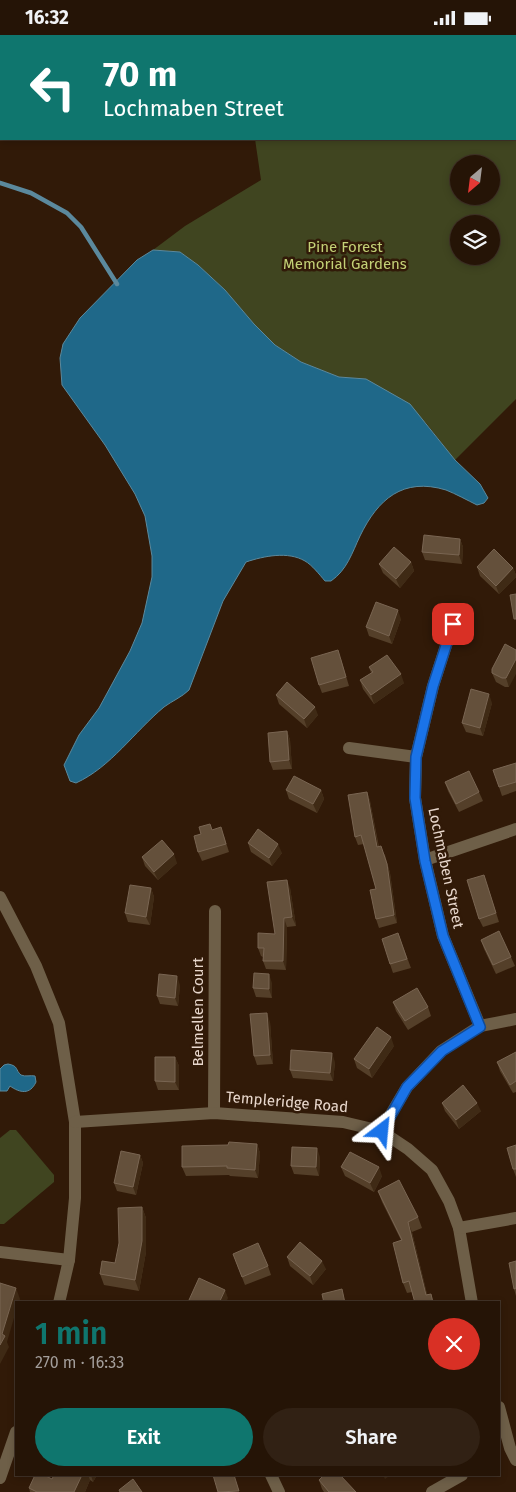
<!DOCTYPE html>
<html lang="en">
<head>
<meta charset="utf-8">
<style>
	:root { --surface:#251406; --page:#312114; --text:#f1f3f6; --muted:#a39e9b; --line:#423328; --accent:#0f766e }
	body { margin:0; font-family:"Fira Sans",sans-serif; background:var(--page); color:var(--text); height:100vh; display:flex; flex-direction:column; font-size:19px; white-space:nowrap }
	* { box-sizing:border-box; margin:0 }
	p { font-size:16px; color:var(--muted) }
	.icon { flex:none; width:28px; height:28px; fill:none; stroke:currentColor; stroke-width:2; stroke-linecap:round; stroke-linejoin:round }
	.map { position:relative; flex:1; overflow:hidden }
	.drawer { position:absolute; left:15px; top:1266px; width:485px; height:175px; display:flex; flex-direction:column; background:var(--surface); border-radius:0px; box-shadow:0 2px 8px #0003,0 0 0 1px var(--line) }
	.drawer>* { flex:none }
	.banner { position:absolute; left:0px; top:0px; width:516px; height:105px; box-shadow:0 2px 8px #0003,0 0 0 1px var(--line); background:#0f766e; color:#fff; overflow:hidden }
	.needle { width:32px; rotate:208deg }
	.buttons { position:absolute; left:450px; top:120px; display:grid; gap:10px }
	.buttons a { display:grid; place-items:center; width:50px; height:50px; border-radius:50%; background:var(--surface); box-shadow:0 2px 8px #0003,0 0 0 1px var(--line); font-size:25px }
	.pin { position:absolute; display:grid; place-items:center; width:42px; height:42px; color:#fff; margin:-21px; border-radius:10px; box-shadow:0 2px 8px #0006 }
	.me { position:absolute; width:55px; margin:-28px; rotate:29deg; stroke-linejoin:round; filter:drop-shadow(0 0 4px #0008) }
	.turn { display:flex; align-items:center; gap:18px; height:105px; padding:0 20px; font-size:22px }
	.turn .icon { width:65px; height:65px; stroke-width:2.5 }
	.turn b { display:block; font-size:35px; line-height:42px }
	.round { display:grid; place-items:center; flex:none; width:52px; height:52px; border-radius:26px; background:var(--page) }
	.summary { display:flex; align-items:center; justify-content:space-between; height:85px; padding:0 20px }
	h1 { font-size:30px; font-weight:600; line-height:38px; color:var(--accent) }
	.cta { display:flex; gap:10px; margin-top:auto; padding:10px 20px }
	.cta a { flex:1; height:58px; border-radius:30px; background:var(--accent); color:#fff; font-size:20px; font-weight:600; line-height:58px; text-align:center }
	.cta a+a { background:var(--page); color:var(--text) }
	.status { display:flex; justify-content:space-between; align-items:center; height:35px; padding:0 25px; background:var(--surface); direction:ltr }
	.status svg { height:14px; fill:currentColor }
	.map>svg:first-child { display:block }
	.green { fill:#404520; fill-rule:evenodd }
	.water { fill:#1f6889; stroke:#5b899d }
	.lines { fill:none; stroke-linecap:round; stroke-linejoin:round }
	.stream { stroke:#5b899d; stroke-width:4.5 }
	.street { stroke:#6e5f48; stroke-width:12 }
	.wall { fill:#543f29 }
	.shaded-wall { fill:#3f2a15 }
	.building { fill:#64503b; stroke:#796552 }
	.route-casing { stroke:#114b97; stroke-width:12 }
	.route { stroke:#1a73e8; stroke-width:9 }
	.labels { text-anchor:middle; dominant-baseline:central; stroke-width:5; stroke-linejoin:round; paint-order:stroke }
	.park-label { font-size:15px; fill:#c3d176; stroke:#311a08 }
	.street-label { font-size:15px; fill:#e8d7cc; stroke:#311a08 }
</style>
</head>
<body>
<div class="status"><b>16:32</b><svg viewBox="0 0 49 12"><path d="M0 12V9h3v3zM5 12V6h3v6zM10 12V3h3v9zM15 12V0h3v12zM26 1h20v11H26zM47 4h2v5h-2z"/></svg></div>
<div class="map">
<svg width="516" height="1457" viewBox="0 0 516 1457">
	<rect width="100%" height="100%" fill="#311a08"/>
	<g class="green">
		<polygon points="271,0 482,0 483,1 269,1"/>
		<path d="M516,19v345l-61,61 -29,-37 -60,-44 -27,-2 -38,-15 -26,-17 -21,-21 -29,-34 -27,-25 -18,-13 -27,-2 32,-24 76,-46 -6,-41h260zM459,129h32v32h-32zM459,189h32v32h-32z"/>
		<polygon points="10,1095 16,1095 54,1140 54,1147 4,1189 0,1189 0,1103"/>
	</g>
	<g class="water">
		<path d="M153,215l27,2 18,13 27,25 29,34 21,21 26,17 38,15 27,2 44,25 45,56 25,24 8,14 -4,5 -7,2c-10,-5 -21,-11 -31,-15 -43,-13 -68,9 -86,46 -8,17 -13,34 -29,45h-6c-6,-7 -13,-16 -20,-20 -17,-10 -41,-5 -59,1l-23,39 -34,89c-7,7 -17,11 -25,17 -30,25 -53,60 -88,76l-6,-2 -6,-16 15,-30 20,-27 31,-57 12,-28 10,-46v-21l-7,-40 -10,-22 -30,-49 -43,-60 -2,-27 3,-14 17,-26 57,-58z"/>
		<path d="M8,1029c11,2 7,6 13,11 4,2 10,0 14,1l1,6c-6,13 -16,11 -26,4l-3,5h-7v-22l4,-4z"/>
	</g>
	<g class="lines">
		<polyline class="stream" points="0,148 31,158 67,178 81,192 117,249"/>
		<g class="street">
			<polyline points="453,589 433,651 416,722 415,763 425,825 443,901 480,991"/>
			<polyline points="349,713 416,722"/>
			<polyline points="425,825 516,794"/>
			<polyline points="0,862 36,931 59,988 75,1087 75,1163 69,1225 59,1268"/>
			<polyline points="214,1078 215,876"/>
			<polyline points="75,1087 214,1078 343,1087 381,1096 408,1114 432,1135 449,1166 459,1193 472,1268"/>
			<polyline points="381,1096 407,1052 441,1016 480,991 516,984"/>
			<polyline points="459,1193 516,1183"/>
			<polyline points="0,1217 69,1225"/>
			<polyline points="499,1372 510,1413 516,1425"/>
			<polyline points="271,1440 279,1457"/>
			<polyline points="0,1443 16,1397"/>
			<polyline points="432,1457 462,1440"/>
		</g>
	</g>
	<g class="wall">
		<polygon points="59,0 83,0 82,1 61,1"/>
		<polygon points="460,504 463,512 462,529 425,525 422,517"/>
		<polygon points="411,527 414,536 400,553 383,538 379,529"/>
		<polygon points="477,532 513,533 516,540 516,542 499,559 480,541"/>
		<polygon points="401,584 392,609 369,601 366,592"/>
		<polygon points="505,609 509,652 505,652 496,647 492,638"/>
		<polygon points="341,624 349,651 322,658 319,650"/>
		<polygon points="369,632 404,648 374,669 363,654 360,645 371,638"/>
		<polygon points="276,660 318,680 307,693 279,669"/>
		<polygon points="492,668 483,701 466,697 462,688"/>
		<polygon points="287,696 290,705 292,734 273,735 270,727"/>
		<polygon points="516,729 516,756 502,761 499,752"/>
		<polygon points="445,747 479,757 483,766 459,777 448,756"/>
		<polygon points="286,755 321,755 324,764 317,778 289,764"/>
		<polygon points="367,757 370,766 379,812 385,820 390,838 397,888 379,893 376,884 376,854 364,809 358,810 355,802"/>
		<polygon points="212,795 224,801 229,817 202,826 198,817"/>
		<polygon points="248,808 282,818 272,831 251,817"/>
		<polygon points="142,822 177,828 158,845 145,831"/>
		<polygon points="487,849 499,887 483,892 479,884"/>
		<polygon points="151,853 154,862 150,890 128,887 125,878"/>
		<polygon points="290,853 296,891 287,892 286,935 266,934 263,926 263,922 261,921 258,913 275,899"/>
		<polygon points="398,898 411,933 393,938 390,929"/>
		<polygon points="481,905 511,922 515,931 496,939 484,914"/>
		<polygon points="272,948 272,963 256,962 253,953"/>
		<polygon points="180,950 178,971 160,969 157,961"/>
		<polygon points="393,967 428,972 431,981 408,995 396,976"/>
		<polygon points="270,987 273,1029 257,1030 254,1021"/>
		<polygon points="394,1011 372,1043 357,1033 354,1024"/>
		<polygon points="516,1017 516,1057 513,1058 500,1036 497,1027"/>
		<polygon points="175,1022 179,1031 179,1055 158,1055 155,1046"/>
		<polygon points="335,1027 333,1046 293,1043 290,1035"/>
		<polygon points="442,1068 481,1076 459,1094 445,1076"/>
		<polygon points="257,1109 260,1118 258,1143 230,1141 229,1140 186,1141 182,1132"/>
		<polygon points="516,1110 516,1142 513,1134"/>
		<polygon points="140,1120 143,1128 136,1160 117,1156 114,1148"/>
		<polygon points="320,1122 319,1141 294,1139 291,1131"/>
		<polygon points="341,1132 382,1141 374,1157 345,1141"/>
		<polygon points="378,1156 418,1182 422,1193 412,1197 427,1259 431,1259 434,1268 415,1268 412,1257 407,1258 403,1248 401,1205 382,1167"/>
		<polygon points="142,1172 146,1183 146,1217 139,1256 104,1250 100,1239 115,1228"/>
		<polygon points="233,1219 268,1231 271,1240 245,1250"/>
		<polygon points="287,1222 326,1234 313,1250 290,1231"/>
		<polygon points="516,1226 516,1261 514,1254"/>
		<polygon points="54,1440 97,1440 93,1447 90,1445 85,1457 30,1457 29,1453 52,1444"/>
		<polygon points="319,1445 356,1457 324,1457 322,1454"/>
	</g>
	<g class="shaded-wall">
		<polygon points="73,0 83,0 82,1 74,1"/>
		<polygon points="460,504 463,512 462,529 459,520"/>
		<polygon points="411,527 414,536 400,553 396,544"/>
		<polygon points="513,533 516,540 516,542 499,559 496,551"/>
		<polygon points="398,575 401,584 392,609 389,601"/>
		<polygon points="516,624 516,639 509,652 506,643"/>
		<polygon points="401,639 404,648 374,669 371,660"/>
		<polygon points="489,659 492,668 483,701 480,693"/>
		<polygon points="315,672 318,680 307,693 304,684"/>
		<polygon points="287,696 290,705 292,734 289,725"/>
		<polygon points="321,755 324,764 317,778 313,769"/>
		<polygon points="367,757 370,766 380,821 377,812"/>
		<polygon points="278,809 282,818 272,831 269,823"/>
		<polygon points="381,811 390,838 397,888 394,880"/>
		<polygon points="174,819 177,828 158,845 154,837"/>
		<polygon points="287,845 290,853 296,891 292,882"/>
		<polygon points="151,853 154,862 150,890 146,882"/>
		<polygon points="284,883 287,892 286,935 283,926"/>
		<polygon points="269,939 272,948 272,963 269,954"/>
		<polygon points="177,941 180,950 178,971 175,963"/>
		<polygon points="267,978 270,987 273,1029 270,1020"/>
		<polygon points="391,1002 394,1011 372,1043 369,1034"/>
		<polygon points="332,1018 335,1027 333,1046 330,1038"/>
		<polygon points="175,1022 179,1031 179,1055 175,1047"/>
		<polygon points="477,1068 481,1076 459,1094 456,1085"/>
		<polygon points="257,1109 260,1118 258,1143 255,1135"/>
		<polygon points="317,1113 320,1122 319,1141 316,1132"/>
		<polygon points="140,1120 143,1128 136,1160 133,1152"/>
		<polygon points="379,1132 382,1141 374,1157 370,1148"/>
		<polygon points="142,1172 146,1183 146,1217 139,1256 135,1245"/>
		<polygon points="408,1187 412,1197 429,1268 426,1260"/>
		<polygon points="322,1226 326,1234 313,1250 310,1241"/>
		<polygon points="16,1253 20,1264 19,1268 16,1268 16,1276 7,1307 9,1312 0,1329 0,1310 2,1299"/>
		<polygon points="225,1255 228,1263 226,1268 219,1268"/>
		<polygon points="82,1440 88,1440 90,1445 85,1457 74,1457"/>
		<polygon points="91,1440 97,1440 93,1447"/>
		<polygon points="383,1440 391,1440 385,1444"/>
	</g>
	<g class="building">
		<polygon points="424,500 460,504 459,520 422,517"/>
		<polygon points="394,512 411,527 396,544 379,529"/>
		<polygon points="494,514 513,533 496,551 477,532"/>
		<polygon points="516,559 516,584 514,584 510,560"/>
		<polygon points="376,567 398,575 389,601 366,592"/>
		<polygon points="505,609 516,615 516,624 506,643 502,643 492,638 492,634"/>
		<polygon points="338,615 346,642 319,650 311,623"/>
		<polygon points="387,620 401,639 371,660 360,645 373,637 369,632"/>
		<polygon points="287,647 315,672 304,684 276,660"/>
		<polygon points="471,654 489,659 480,693 462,688"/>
		<polygon points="287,696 289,725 270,727 268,698"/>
		<polygon points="516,728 516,747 499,752 493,735"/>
		<polygon points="469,736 479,757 456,769 445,747"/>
		<polygon points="294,741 321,755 313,769 286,755"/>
		<polygon points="367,757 377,812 381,811 387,829 394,880 376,884 370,855 376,854 361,800 355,802 348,760"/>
		<polygon points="210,789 212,795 221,792 226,809 198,817 194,801 201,799 199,792"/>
		<polygon points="258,794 278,809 269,823 248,808"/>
		<polygon points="162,805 174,819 154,837 142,822"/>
		<polygon points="484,840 496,878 479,884 467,845"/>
		<polygon points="287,845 292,882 284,883 283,926 263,926 264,913 258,913 258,898 275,899 267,847"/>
		<polygon points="130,850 151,853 146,882 125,878"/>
		<polygon points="499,896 511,922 493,930 481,905"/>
		<polygon points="398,898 407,924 390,929 382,904"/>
		<polygon points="254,938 269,939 269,954 253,953"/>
		<polygon points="159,939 177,941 175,963 157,961"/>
		<polygon points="417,953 428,972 405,986 393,967"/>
		<polygon points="267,978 270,1020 254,1021 250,979"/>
		<polygon points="377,992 391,1002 369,1034 354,1024"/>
		<polygon points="291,1015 332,1018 330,1038 290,1035"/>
		<polygon points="516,1017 516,1046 510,1050 497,1027"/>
		<polygon points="155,1022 175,1022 175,1047 155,1046"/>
		<polygon points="463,1050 477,1068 456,1085 442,1068"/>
		<polygon points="229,1107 257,1109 255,1135 227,1133 227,1131 182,1132 182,1111 228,1110"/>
		<polygon points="516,1110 516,1134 513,1134 507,1113"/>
		<polygon points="292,1112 317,1113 316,1132 291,1131"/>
		<polygon points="121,1116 140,1120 133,1152 114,1148"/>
		<polygon points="350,1117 379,1132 370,1148 341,1132"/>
		<polygon points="399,1145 418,1182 408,1187 426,1260 431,1259 433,1268 415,1268 409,1246 403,1248 393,1208 402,1205 378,1156"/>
		<polygon points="142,1172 142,1206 135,1245 100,1239 102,1226 115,1228 119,1208 118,1173"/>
		<polygon points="300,1207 322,1226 310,1241 287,1222"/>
		<polygon points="258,1208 268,1231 242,1242 233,1219"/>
		<polygon points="516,1226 516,1253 514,1254 509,1228"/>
		<polygon points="199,1243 225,1255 219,1268 195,1268 189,1265"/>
		<polygon points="0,1248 16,1253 2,1299 5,1301 0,1310"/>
		<polygon points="342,1254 345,1268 324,1268 322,1259"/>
		<polygon points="106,1266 119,1268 105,1268"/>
		<polygon points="35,1440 44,1440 52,1444 54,1440 82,1440 74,1457 37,1457 29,1453"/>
		<polygon points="213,1440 234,1440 239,1456 218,1457"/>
		<polygon points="324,1440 340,1440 356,1457 329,1457 319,1445"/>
		<polygon points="133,1444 142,1457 120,1457 119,1455"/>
	</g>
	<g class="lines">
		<defs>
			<polyline id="route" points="382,1096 407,1052 442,1016 480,992 443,901 425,826 415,763 416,722 433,651 453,589"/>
		</defs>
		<use href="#route" class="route-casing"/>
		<use href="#route" class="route"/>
	</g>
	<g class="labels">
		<g class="park-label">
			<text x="345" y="212">Pine Forest<tspan x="345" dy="17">Memorial Gardens</tspan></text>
		</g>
		<g class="street-label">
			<text transform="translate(446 833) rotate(78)">Lochmaben Street</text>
			<text transform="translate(198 977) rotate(-90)">Belmellen Court</text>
			<text transform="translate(287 1067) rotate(5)">Templeridge Road</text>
		</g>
	</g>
</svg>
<div class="buttons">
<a><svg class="needle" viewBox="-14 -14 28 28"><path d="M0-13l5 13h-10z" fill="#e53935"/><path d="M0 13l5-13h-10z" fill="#a39e9b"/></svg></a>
<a><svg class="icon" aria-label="layers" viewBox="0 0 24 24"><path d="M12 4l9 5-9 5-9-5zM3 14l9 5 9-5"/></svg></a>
</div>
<div class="pin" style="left:453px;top:589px;background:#d93025"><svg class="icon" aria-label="arrive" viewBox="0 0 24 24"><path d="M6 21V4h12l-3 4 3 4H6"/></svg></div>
<svg class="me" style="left:382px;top:1096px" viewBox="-20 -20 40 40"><path d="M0-17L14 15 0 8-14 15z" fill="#1a73e8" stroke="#fff" stroke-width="4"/></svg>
<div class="banner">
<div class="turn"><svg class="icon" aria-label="left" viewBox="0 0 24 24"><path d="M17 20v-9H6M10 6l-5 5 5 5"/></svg><div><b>70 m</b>Lochmaben Street</div></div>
</div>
<section class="drawer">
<div class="summary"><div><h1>1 min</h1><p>270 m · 16:33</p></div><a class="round" style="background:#d93025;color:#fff"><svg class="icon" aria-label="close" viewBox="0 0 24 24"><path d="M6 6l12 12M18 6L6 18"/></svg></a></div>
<div class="cta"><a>Exit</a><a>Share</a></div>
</section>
</div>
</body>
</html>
